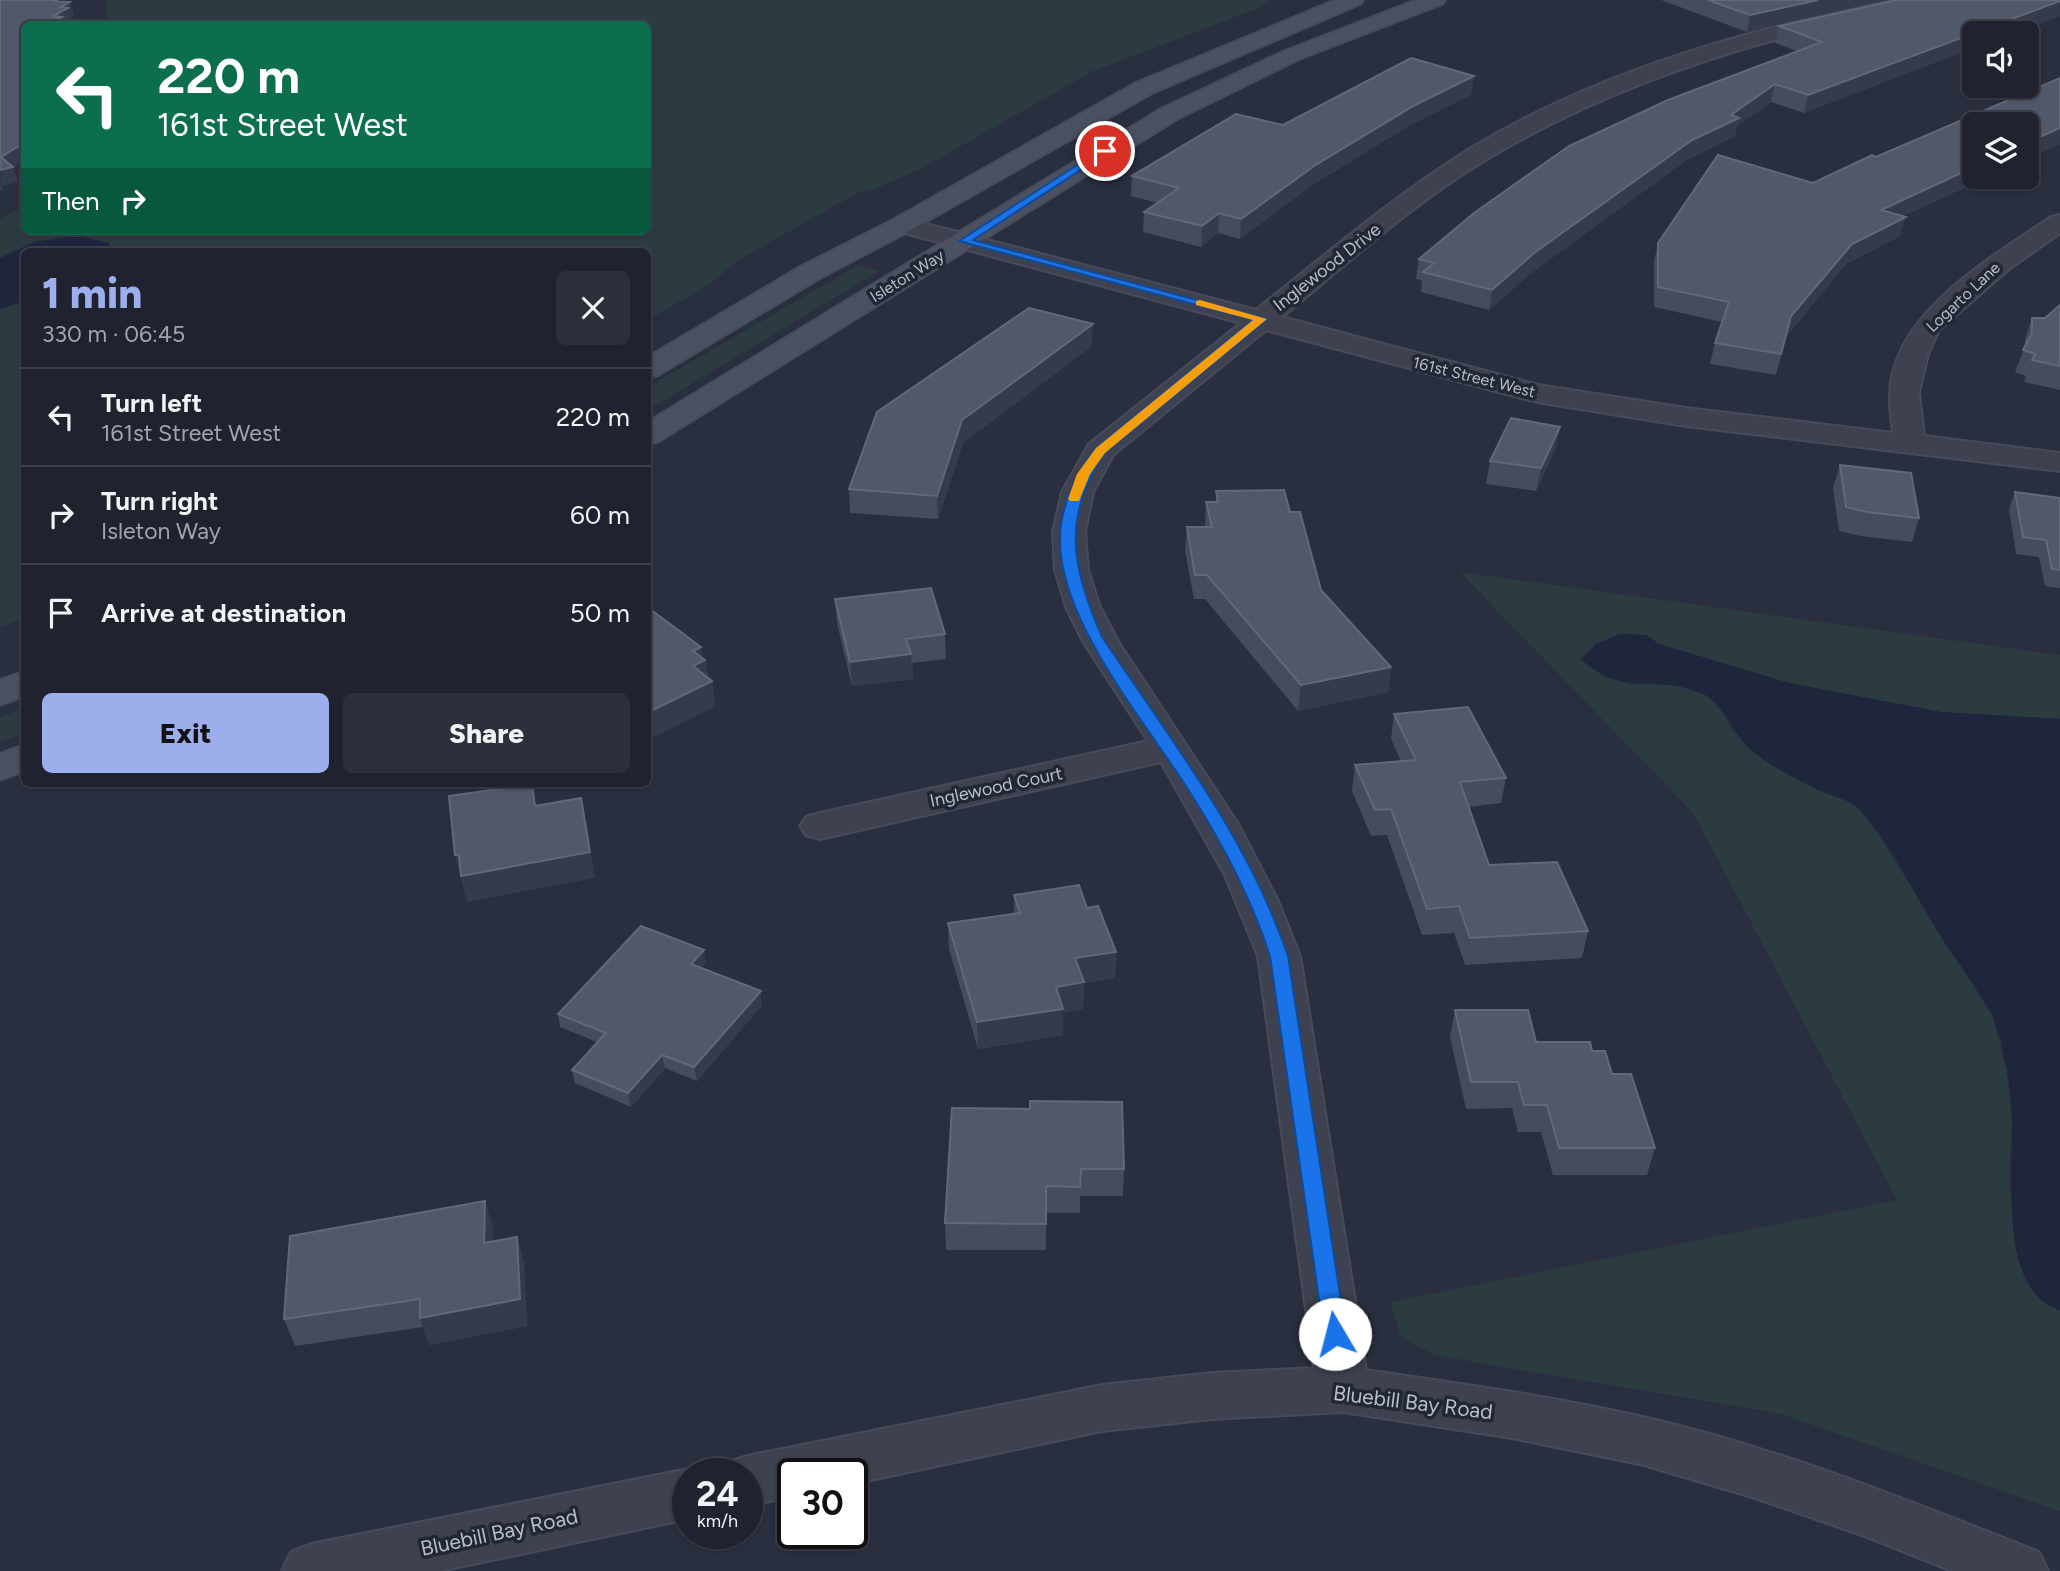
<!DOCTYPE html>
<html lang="en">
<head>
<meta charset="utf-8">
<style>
	:root { --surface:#20232f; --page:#2d2f3b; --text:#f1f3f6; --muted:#a2a4aa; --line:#3d404b; --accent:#9daeed }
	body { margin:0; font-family:Figtree,sans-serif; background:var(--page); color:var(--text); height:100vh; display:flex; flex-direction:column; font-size:26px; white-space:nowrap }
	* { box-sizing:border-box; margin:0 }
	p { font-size:23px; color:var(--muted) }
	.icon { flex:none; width:38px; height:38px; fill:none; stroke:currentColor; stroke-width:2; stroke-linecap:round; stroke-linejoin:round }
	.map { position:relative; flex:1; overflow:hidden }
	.panel { position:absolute; left:21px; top:248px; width:630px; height:539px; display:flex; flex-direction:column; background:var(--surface); border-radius:10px; box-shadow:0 2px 5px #0004,0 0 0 2px var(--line) }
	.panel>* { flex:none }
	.hud { position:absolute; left:21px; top:21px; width:630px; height:214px; border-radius:10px; box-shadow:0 2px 5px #0004,0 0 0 2px var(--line); background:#0b6e4f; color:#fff; overflow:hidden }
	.tools { position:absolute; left:1962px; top:21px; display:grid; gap:14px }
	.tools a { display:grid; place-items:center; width:77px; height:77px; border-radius:10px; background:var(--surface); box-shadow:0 2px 5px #0004,0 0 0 2px var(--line); font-size:35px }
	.speed { position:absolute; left:672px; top:1458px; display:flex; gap:14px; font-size:35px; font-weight:700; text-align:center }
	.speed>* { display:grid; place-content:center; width:91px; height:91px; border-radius:50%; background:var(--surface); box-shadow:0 2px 5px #0004,0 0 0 2px var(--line); line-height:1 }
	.speed small { font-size:18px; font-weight:400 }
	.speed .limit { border:4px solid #111; border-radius:10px; background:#fff; color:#111 }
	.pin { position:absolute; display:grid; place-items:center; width:60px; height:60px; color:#fff; margin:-30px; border:4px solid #fff; border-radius:50%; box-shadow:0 2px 7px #0007 }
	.me { position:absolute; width:77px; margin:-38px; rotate:352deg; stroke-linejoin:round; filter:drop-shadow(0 0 5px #0008) }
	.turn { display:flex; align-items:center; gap:24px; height:147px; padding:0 21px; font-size:32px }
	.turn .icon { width:91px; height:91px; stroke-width:2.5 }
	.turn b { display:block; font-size:49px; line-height:60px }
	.then { display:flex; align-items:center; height:66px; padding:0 21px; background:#0003; gap:14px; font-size:26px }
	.round { display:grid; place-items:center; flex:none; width:74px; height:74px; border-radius:10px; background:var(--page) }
	.headline { display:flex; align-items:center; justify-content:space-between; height:119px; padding:0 21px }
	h1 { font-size:42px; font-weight:800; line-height:52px; color:var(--accent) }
	.button { display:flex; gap:14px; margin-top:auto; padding:14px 21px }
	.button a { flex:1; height:80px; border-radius:10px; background:var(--accent); color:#111; font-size:28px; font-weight:800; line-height:80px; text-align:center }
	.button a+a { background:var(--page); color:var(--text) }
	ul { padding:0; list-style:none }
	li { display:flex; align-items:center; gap:21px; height:98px; padding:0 21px; border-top:2px solid var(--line) }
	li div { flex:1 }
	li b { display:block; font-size:26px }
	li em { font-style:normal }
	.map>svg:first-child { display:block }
	.green { fill:#2c3b40 }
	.water { fill:#1e253d }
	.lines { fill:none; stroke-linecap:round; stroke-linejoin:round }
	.minor-casing { stroke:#474b59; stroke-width:4 }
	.secondary-casing { stroke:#474b59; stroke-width:4 }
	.minor { fill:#3e4250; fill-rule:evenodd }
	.secondary { fill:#4c5162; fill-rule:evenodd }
	.wall { fill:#454c5d }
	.shaded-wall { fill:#353b4c }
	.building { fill:#515869; stroke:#626878; stroke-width:2 }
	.route { fill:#1a73e8; stroke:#114b97; stroke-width:2 }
	.slow { fill:#f59e0b }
	.labels { text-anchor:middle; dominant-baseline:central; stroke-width:7; stroke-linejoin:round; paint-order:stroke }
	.far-street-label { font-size:16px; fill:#babeca; stroke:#222735 }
	.street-label { font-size:18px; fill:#babeca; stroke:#222735 }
	.near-street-label { font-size:21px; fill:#babeca; stroke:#222735 }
</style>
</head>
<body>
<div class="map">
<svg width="2060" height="1571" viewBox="0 0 2060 1571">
	<rect width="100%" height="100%" fill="#2a2f3f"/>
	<g class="green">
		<polygon points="107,0 1271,0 1256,9 1091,72 924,167 875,189 861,191 742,258 701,290 648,319 648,252 24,252 24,618 0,628 0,219 24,206 24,231 648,231 648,24 106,24"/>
		<polygon points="859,265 879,271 648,410 648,387"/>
		<polygon points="1460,572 2060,655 2060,719 1941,712 1789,683 1659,644 1646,635 1629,685 1652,682 1676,685 1707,696 1720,709 1732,730 1781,770 1857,806 1880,837 1993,1017 2007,1074 2012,1117 2009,1179 2019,1261 2048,1306 2060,1310 2060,1511 1781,1414 1434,1355 1401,1337 1390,1302 1897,1200 1694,814"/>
		<polygon points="24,707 24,732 0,743 0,718"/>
	</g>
	<g class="water">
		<polygon points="77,236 109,243 113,252 24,252 24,301 0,309 0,258 34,242"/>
		<path d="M1620,634l26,1 13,9 130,39 152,29 119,7v591c-65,-20 -45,-143 -48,-194 -2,-31 -7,-70 -19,-99 -13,-27 -36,-54 -52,-80 -24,-38 -52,-98 -83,-129 -9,-9 -27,-12 -38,-17 -23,-12 -49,-24 -69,-41 -18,-15 -26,-46 -47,-56 -51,-22 -80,6 -123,-35l15,-15z"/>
	</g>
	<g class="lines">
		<defs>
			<g id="minor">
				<path d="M1898,0h41l-3,4c-45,11 -90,18 -135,29 -109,28 -217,68 -314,126 -74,44 -139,104 -205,158l256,68 148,23 207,25c-1,-13 -4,-26 -3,-38 1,-81 102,-138 161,-178l9,-2v18l-51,36 -70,61 -11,24 -9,39 5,43 136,17v18l-374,-45 -149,-24 -271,-72 -153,125 -20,37 -8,40 3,38 12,37 19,36 119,181 40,77 22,55 66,414c93,14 186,26 277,47 136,31 267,84 396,135l9,19h-96l-90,-36 -110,-38 -108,-32 -132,-27 -169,-26 -131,7 -110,12 -250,53v-10h-59v22l-46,10v-32h-24l4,-11 20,-7 355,-71 110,-12 102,-5 -56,-412 -33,-81 -64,-113 -341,77 -14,-4 -6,-9 6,-9 14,-4 328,-72 -64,-98 -18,-36 -11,-37 -2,-38 9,-40 27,-48 152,-121 -348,-93 -4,-5 4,-5h18l345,90c69,-55 137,-113 212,-160 130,-79 282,-122 430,-150z"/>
				<polygon points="688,1469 700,1474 688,1474 688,1519 440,1571 282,1571 291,1552 311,1544"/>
			</g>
			<g id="secondary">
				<polygon points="1336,0 1363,0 1360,4 1152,93 911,230 820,278 658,375 648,377 648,357 802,266 893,220 1136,83"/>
				<polygon points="1417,0 1445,0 1442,4 1299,59 1177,119 659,441 648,444 648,422 1161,109 1285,51"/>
				<polygon points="24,672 24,696 0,705 0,680"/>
				<polygon points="24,745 24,771 0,780 0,754"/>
			</g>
		</defs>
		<use href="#minor" class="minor-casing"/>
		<use href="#secondary" class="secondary-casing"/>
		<use href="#minor" class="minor"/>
		<use href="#secondary" class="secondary"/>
	</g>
	<g class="wall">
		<polygon points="1661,0 1886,0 1747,32"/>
		<polygon points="2060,0 2060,16 2014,33 1974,33 1804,113 1771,102 1737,126 1735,136 1688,159 1531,273 1489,310 1421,292 1422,280 1416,279 1419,259 1797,51 1775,43 1779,26"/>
		<polygon points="2060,78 2060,144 2026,159 1974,177 1988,177 1903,216 1900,236 1846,264 1786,337 1776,375 1710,364 1715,343 1722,322 1654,307 1654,262 1658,243 1813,183"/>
		<polygon points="1471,95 1412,124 1312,185 1240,239 1218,233 1201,247 1143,232 1144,212 1157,203 1131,196 1132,176 1283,125"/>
		<polygon points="2060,305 2060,390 2024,382 2026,376 2015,372 2025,347 2025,339 2032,318 2045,318"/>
		<polygon points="1092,346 963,443 938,519 850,513 849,489"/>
		<polygon points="1560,427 1555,450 1536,491 1486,484 1490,461"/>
		<polygon points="1840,465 1919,518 1912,542 1860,536 1839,531 1833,488"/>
		<polygon points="1216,491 1290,512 1321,590 1391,667 1388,692 1298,711 1205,599 1194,599 1185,551 1187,527 1205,527 1206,502 1216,502"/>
		<polygon points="2015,492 2060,498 2060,588 2045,586 2039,557 2016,554 2009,509"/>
		<polygon points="835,599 945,634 946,659 912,663 913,679 852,686 837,623"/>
		<polygon points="648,610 705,660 708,677 712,681 715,706 653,737 648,733"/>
		<polygon points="1394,714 1506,778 1501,803 1469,807 1489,865 1588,931 1582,958 1465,965 1454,933 1422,935 1387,835 1371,836 1352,791 1355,765 1401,761 1391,739"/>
		<polygon points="1014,895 1087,908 1116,952 1115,978 1084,983 1083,1009 1063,1012 1063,1035 978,1049 949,949 948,923 1014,913"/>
		<polygon points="706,963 701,968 762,1005 697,1081 665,1068 631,1107 575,1083 572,1070 597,1042 560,1027 558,1014"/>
		<polygon points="1455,1010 1536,1042 1592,1051 1612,1074 1655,1148 1647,1175 1553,1175 1541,1132 1518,1132 1512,1108 1466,1109 1450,1037"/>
		<polygon points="952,1108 1124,1169 1123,1196 1080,1196 1080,1213 1046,1213 1046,1250 946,1250 945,1223"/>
		<polygon points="485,1201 493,1228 492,1242 517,1237 524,1264 527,1326 429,1345 423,1327 295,1346 284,1319"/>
	</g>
	<g class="shaded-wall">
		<polygon points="52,0 68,0 67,1 68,3 70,2 74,15 71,18 72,21 67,24 47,24"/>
		<polygon points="1818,0 1886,0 1747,32 1750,15"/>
		<polygon points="2060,1 2060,16 2014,33 1974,33 1974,48 1804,113 1808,95"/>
		<polygon points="1474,76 1471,95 1412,124 1312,185 1240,239 1241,219 1314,166 1415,105"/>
		<polygon points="1775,84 1771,102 1737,126 1735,136 1688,159 1531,273 1489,310 1492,290 1534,253 1692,140 1731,115"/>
		<polygon points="2060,128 2060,144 2026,159 2026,143"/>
		<polygon points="24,143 24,161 13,168 18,182 2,186 3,190 0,190 1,157"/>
		<polygon points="1974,167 1974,177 1988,177 1875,229 1881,210"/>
		<polygon points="1219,213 1218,233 1201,247 1202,226"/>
		<polygon points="1906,217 1900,236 1846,264 1786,337 1776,375 1791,316 1852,244"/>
		<polygon points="1093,324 1092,346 963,443 938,519 937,496 962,420"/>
		<polygon points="1560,427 1555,450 1536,491 1541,468"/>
		<polygon points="701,647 703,661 705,660 708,683 712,681 715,706 653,737 649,712 693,666 693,651"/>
		<polygon points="911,654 913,679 852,686 850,662"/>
		<polygon points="1391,667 1388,692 1298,711 1301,685"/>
		<polygon points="581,798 595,878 467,902 455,855"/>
		<polygon points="704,950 706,963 693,978 691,964"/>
		<polygon points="1116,952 1115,978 1084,983 1083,1009 1063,1012 1063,1035 978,1049 977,1022 1056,987 1075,958"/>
		<polygon points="761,991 762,1005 697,1081 694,1067"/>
		<polygon points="662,1055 665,1068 631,1107 628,1093"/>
		<polygon points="485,1201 493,1228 491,1270 484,1243"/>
		<polygon points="517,1237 524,1264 527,1326 429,1345 420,1318"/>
	</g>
	<g class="building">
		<polygon points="0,0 58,0 56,1 70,2 61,7 68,8 53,16 62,17 47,24 24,24 24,143 1,157 13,167 0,170"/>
		<polygon points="1708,0 1818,0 1750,15"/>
		<polygon points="1897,0 2060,0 2060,1 1808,95 1775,84 1731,115 1739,118 1692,140 1534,253 1492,290 1423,272 1434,263 1419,259 1474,213 1569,146 1668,100 1822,42 1779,26"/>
		<polygon points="1411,58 1474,76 1415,105 1314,166 1241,219 1219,213 1202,226 1144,212 1179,188 1132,176 1236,114 1283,125"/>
		<polygon points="2060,78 2060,128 2026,143 2026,124 1974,124 1974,167 1881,210 1906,217 1852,244 1791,316 1781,354 1715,343 1729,302 1658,287 1658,243 1718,155 1813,183 1872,155 1876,157"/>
		<polygon points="2060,305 2060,366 2032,360 2035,354 2023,350 2032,333 2032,318 2045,318"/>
		<polygon points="1029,308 1093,324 962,420 937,496 849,489 877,412"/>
		<polygon points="1511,418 1560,427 1541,468 1490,461"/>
		<polygon points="1840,465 1911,473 1919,518 1867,512 1846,507"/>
		<polygon points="1284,490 1290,512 1300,512 1321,590 1391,667 1301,685 1207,575 1195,575 1187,527 1212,527 1206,502 1218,502 1216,491"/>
		<polygon points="2015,492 2060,498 2060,570 2052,569 2046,540 2023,537"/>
		<polygon points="931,588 945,634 906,639 911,654 850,662 835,599"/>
		<polygon points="650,609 701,647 693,651 705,660 693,666 712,681 649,712 648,710 648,610"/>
		<polygon points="1468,707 1506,778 1460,782 1489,865 1557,862 1588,931 1470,938 1459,906 1427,909 1391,809 1375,810 1355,765 1416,760 1394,714"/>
		<polygon points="532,784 535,806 581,798 590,852 461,876 459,855 455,855 449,796"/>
		<polygon points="1079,885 1087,908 1098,906 1116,952 1075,958 1084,982 1056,987 1063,1009 977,1022 948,923 1020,913 1014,895"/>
		<polygon points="641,926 704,950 691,964 761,991 694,1067 662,1055 628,1093 572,1070 606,1033 558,1014"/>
		<polygon points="1455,1010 1528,1010 1536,1042 1590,1042 1592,1051 1605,1051 1612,1074 1631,1074 1655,1148 1559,1148 1547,1105 1524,1105 1518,1082 1471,1082"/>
		<polygon points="1030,1101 1122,1102 1124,1169 1081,1169 1080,1187 1046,1186 1046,1224 945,1223 952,1108 1030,1109"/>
		<polygon points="485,1201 484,1243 517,1237 520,1299 420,1318 420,1299 284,1319 290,1236"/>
	</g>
	<path class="route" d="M1102,149l8,2 -137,89 294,79 -162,134c-45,64 -32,117 -3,184 69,103 146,201 186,319l58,378 -3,6 -8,3 -7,-3 -4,-6 -54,-378c-19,-59 -46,-110 -79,-162 -44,-71 -142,-183 -130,-269 4,-29 18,-54 35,-77l157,-128 -294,-79z"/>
	<polygon class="slow" points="1200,300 1267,319 1105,453 1090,474 1079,501 1070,501 1068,499 1077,474 1096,448 1253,320 1196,305 1196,301"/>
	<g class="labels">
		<g class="far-street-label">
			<text transform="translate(907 276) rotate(-32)">Isleton Way</text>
			<text transform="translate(1963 297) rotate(-43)">Logarto Lane</text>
			<text transform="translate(1474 377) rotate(14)">161st Street West</text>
		</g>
		<g class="street-label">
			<text transform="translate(1327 267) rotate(-38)">Inglewood Drive</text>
			<text transform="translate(996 787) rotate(-12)">Inglewood Court</text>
		</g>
		<g class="near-street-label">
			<text transform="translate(1413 1402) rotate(7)">Bluebill Bay Road</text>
			<text transform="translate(499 1532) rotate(-12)">Bluebill Bay Road</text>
		</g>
	</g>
</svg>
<div class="tools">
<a><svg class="icon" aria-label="sound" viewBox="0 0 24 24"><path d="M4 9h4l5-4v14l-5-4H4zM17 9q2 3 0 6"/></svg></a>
<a><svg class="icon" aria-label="layers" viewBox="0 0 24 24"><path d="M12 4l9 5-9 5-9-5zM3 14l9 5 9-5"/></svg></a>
</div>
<div class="speed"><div>24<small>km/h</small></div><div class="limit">30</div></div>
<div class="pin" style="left:1105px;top:151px;background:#d93025"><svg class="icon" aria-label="arrive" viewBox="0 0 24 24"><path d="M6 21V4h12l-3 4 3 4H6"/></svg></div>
<svg class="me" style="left:1335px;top:1334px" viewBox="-20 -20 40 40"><circle r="19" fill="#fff"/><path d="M0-13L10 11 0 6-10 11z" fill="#1a73e8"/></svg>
<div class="hud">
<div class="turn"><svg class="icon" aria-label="left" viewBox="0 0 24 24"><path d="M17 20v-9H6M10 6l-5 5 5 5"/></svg><div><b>220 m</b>161st Street West</div></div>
<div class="then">Then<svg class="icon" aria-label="right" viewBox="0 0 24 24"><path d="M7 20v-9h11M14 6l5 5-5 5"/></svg></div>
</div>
<section class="panel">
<div class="headline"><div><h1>1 min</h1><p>330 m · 06:45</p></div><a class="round"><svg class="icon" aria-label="close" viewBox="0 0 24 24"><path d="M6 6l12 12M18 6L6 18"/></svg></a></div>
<ul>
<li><svg class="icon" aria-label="left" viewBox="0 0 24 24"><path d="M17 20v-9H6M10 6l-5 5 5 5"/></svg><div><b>Turn left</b><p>161st Street West</p></div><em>220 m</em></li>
<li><svg class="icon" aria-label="right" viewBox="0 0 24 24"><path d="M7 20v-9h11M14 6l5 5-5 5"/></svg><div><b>Turn right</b><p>Isleton Way</p></div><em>60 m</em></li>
<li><svg class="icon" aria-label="arrive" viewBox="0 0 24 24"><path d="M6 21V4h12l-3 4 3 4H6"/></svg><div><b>Arrive at destination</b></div><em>50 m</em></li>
</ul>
<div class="button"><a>Exit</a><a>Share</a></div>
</section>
</div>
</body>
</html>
